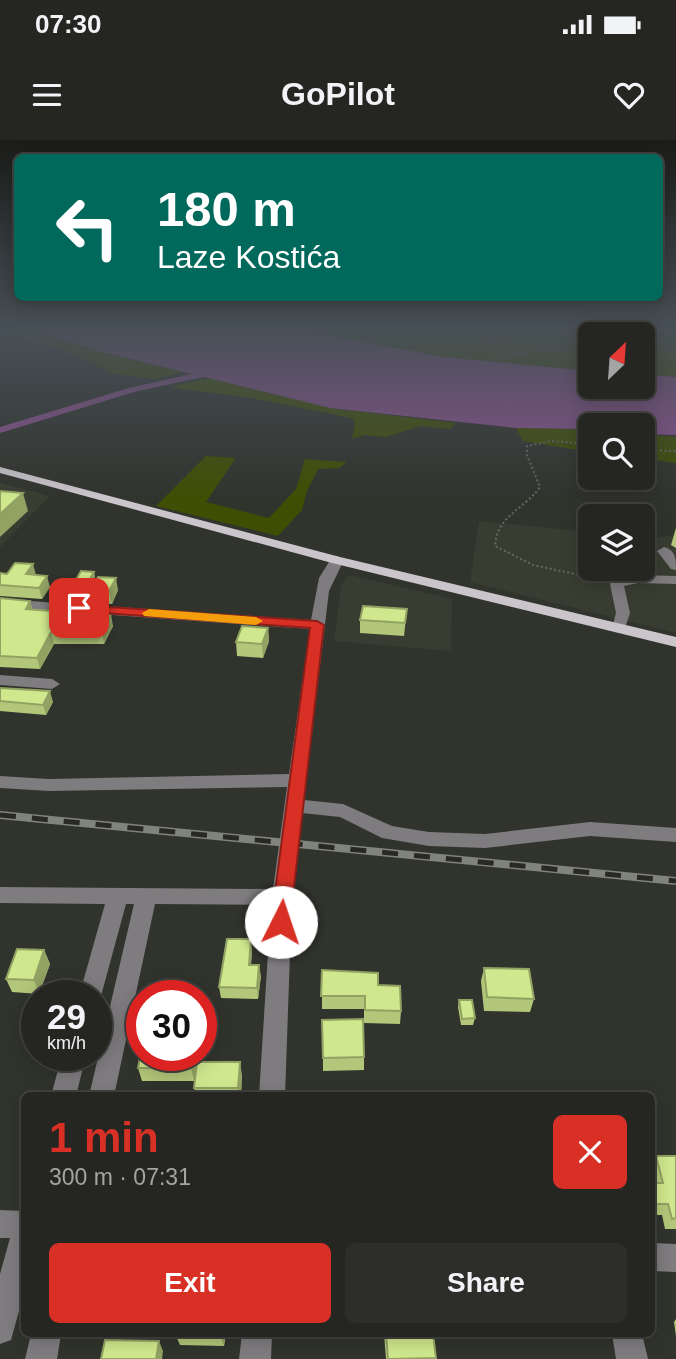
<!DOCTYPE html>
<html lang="en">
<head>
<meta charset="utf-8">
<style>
	:root { --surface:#252622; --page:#2d2e2a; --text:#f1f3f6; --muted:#a3a5a5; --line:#424340; --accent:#d93025 }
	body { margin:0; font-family:Helvetica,sans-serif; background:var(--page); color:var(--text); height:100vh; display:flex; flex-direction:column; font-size:26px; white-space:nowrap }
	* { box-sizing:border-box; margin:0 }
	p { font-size:23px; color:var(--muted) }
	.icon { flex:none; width:38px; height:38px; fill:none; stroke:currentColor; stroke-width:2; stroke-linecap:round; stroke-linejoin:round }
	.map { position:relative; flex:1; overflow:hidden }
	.details { position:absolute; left:21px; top:952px; width:634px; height:245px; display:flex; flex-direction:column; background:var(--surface); border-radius:10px; box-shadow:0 4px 18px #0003,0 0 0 2px var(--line) }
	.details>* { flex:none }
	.hud { position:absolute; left:14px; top:14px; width:649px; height:147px; border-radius:10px; box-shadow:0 4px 18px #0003,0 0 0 2px var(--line); background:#00695c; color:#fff; overflow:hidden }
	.needle { width:46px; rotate:25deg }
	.controls { position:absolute; left:578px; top:182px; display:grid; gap:14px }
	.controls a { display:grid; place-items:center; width:77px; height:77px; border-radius:10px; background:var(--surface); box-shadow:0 4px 18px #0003,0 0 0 2px var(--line); font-size:35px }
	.speed { position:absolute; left:21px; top:840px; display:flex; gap:14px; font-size:35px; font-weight:700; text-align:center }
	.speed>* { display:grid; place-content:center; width:91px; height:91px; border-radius:50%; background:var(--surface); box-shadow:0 4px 18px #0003,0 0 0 2px var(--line); line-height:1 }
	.speed small { font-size:18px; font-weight:400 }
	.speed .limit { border:10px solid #d22; background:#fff; color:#111 }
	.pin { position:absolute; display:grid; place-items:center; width:60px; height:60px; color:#fff; margin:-30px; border-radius:14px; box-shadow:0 4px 10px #0006 }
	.me { position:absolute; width:77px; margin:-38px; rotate:4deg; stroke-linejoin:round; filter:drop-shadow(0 0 5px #0008) }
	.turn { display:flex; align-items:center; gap:24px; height:147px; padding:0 28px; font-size:32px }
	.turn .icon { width:91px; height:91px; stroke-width:2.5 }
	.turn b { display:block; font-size:49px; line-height:60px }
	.round { display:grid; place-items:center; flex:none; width:74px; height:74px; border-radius:10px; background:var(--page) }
	.summary { display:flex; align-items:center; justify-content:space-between; height:119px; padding:0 28px }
	h1 { font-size:42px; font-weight:700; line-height:52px; color:var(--accent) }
	.primary-button { display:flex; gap:14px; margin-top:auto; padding:14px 28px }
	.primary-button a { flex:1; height:80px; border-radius:10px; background:var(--accent); color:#fff; font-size:28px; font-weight:700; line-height:80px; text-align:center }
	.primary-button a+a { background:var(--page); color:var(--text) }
	.status { display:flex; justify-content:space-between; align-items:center; height:49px; padding:0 35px; background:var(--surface); direction:ltr }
	.status svg { height:19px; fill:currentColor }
	header { display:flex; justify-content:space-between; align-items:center; height:91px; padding:0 28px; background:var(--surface); font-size:32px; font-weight:700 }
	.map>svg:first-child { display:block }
	.built { fill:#393d31 }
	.green { fill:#404e04 }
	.water { fill:#8e5392 }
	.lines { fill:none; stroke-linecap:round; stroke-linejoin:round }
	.canal { fill:#8e5392; fill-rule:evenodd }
	.path { stroke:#656761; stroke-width:2; stroke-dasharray:2 2.5; stroke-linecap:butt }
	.minor { fill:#7e7c7e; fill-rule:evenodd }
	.major { fill:#cac5ca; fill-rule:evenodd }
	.rail-casing { stroke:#81837d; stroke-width:8 }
	.rail { stroke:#282924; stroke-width:5; stroke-dasharray:16; stroke-linecap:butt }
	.wall { fill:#b2c779 }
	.shaded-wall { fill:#91a263 }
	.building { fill:#cfe78d; stroke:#91a263; stroke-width:2 }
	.route { fill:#d93025; stroke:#8d1f18; stroke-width:2 }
	.slow { fill:#f59e0b }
</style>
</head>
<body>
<div class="status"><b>07:30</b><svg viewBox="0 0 49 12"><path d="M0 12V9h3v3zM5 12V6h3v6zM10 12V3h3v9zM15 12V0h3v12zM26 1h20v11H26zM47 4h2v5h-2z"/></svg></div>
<header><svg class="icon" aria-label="menu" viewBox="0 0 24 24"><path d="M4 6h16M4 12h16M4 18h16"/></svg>GoPilot<svg class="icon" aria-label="heart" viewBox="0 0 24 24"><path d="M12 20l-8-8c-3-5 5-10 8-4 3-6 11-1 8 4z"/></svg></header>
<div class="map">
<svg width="676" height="1219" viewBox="0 0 676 1219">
	<rect width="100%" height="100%" fill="#31332d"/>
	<g class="built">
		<polygon points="0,343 50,356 0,407"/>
		<polygon points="479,381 590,392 590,429 642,429 642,399 676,395 676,493 470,442"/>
		<polygon points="349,435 452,459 451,511 334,501 341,445"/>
	</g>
	<g class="green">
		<polygon points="0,188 25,188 95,210 182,232 155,239 116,234 58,208 0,192"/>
		<polygon points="287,188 676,188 676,237 642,234 642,194 590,194 590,231 444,217"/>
		<polygon points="209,238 330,268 456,283 450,289 421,286 386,297 365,295 352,299 355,283 352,278 251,258 170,247"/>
		<polygon points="516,288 590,289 590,312 523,301"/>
		<polygon points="642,294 676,297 676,323 642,318"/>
		<polygon points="206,316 236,318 206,362 269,378 296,349 305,319 347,322 339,328 318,329 307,351 302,370 278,396 156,366"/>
	</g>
	<polygon class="water" points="25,188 287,188 444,217 590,231 590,247 642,247 642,234 676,237 676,295 642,294 642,285 590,285 590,289 516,288 330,268 95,210"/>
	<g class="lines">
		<polygon class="canal" points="223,227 226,228 226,232 134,252 0,293 0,287 129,248"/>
		<g class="path">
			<polyline points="529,188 491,200 486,206 494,213 505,215 590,205"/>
			<polyline points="642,209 676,212"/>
			<path d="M590,304l-39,-3 -24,5v9l13,32c-16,23 -43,28 -45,59l38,19 70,15"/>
			<polyline points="642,310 676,311"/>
		</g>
		<g class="minor">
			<path d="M664,407c12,3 12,13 12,23l-5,-1 -14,-18z"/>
			<polygon points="337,416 344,420 329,451 304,660 343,664 392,686 429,692 485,694 590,682 676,688 676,702 590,696 485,708 429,706 382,698 340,677 302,673 292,757 285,956 259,956 271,765 155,764 114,956 89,956 134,764 126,764 101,856 96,864 96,856 79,856 105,764 0,763 0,747 273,749 287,647 49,651 0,648 0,636 49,639 289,634 310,489 0,467 0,459 311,480 319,438 332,417"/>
			<polygon points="638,435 676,436 676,444 638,443 624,446 630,473 624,491 614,491 612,488 616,473 610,444 612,441"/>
			<polygon points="0,535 52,539 60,544 52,549 0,545"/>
			<polygon points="62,915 86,915 76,956 51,956"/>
			<polygon points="0,1070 24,1071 24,1153 11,1200 0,1204 0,1134 10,1098 0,1098"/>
			<polygon points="651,1103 676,1104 676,1132 651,1131"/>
			<polygon points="31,1194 61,1194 57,1219 25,1219"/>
			<polygon points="242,1194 272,1194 271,1219 239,1219"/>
			<polygon points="612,1194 642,1194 648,1219 616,1219"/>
		</g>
		<polygon class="major" points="0,327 340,417 676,497 676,507 332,423 0,333"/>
		<defs>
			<polyline id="rail" points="0,675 676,741"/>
		</defs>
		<use href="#rail" class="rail-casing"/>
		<use href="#rail" class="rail"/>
	</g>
	<g class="wall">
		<polygon points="676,388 676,408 671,405"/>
		<polygon points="94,432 95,438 84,459 70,458 69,452"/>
		<polygon points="0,433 36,435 50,447 42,459 0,456"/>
		<polygon points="91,450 118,450 112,464 93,463"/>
		<polygon points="0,458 30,461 32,469 80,473 103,466 105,474 113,486 104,504 54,504 40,529 0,527"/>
		<polygon points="407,469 404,496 360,493 360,480"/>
		<polygon points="268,488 269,501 263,518 237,516 236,502"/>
		<polygon points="0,548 53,562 46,575 0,571"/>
		<polygon points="44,810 50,824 39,854 12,852 6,839"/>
		<polygon points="252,810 251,825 261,836 258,859 221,858 219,847"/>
		<polygon points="484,828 534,859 530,872 484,871 481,841"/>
		<polygon points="322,830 378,845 401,871 400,884 364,883 364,869 322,869"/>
		<polygon points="459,860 475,878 473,885 461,885 458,867"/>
		<polygon points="364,917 364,930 323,931 323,918"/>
		<polygon points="196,926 194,941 142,941 138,928"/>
		<polygon points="242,935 241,956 196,956 194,948"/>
		<polygon points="656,1016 676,1016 676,1089 665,1089 662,1075 651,1075 651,1043 654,1043 651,1033 651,1025"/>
		<polygon points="676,1179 676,1196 674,1182"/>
		<polygon points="226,1194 224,1206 180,1205 176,1196"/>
		<polygon points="384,1194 433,1194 435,1219 386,1219"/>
	</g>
	<g class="shaded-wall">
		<polygon points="23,353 28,371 0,397 0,374"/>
		<polygon points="33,424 36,435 26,434"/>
		<polygon points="94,432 95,438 84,459 82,453"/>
		<polygon points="47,436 50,447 42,459 39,448"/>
		<polygon points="116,438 118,450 112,464 109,451"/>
		<polygon points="30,461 33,472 26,469"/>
		<polygon points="111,474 113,486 104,504 102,492"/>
		<polygon points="268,488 269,501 263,518 262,504"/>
		<polygon points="51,492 54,504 40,529 37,518"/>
		<polygon points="50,551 53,562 46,575 43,565"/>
		<polygon points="251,799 252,810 250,836 249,825"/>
		<polygon points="44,810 50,824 39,854 34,840"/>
		<polygon points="259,825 261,836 258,859 257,848"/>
		<polygon points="193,915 196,926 194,941 191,928"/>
		<polygon points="240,922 242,935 241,956 239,956 238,948"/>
		<polygon points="222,1194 226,1194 224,1206 221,1197"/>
		<polygon points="159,1201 163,1211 162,1219 156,1219"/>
	</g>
	<g class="building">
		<polygon points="0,351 23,353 0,374"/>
		<polygon points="15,423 33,424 26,434 47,436 39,448 0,445 0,433 7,434"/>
		<polygon points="81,431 94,432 82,453 69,452"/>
		<polygon points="98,437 116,438 109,451 91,450"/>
		<polygon points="0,458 30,461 26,469 80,473 84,465 103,466 99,474 111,474 102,492 51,492 37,518 0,516"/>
		<polygon points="363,466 407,469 405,483 360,480"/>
		<polygon points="242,486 268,488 262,504 236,502"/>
		<polygon points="0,548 50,551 43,565 0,561"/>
		<polygon points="227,799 251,799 249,825 259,825 257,848 219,847"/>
		<polygon points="17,809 44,810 34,840 6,839"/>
		<polygon points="484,828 529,829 534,859 487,857"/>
		<polygon points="322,830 378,833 378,845 400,846 401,871 365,870 365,856 321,856"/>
		<polygon points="459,860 472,860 475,878 462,879"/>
		<polygon points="363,879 364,917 323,918 322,880"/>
		<polygon points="141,912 142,915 193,915 191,928 138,928"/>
		<polygon points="197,922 240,922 238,948 194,948"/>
		<polygon points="510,953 552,953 552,956 511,956"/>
		<polygon points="656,1016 676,1016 676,1078 672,1079 668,1064 651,1064 651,1043 663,1043"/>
		<polygon points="176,1194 222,1194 221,1197 176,1196"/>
		<polygon points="386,1194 433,1194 436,1218 388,1219"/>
		<polygon points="105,1200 159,1201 156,1219 101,1219"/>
	</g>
	<linearGradient id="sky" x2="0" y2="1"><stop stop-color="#1b1c19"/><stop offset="0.53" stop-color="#485057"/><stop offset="1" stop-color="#485057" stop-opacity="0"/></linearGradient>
	<rect width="676" height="358" fill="url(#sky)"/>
	<polygon class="route" points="79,465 317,481 324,485 290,782 288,788 281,790 274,788 271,782 310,488 75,471 75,466"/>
	<polygon class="slow" points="149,469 256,477 263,481 256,485 144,476 142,473"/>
</svg>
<div class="controls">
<a><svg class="needle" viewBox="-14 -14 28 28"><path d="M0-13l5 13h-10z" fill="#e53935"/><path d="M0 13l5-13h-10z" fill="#a3a5a5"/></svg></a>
<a><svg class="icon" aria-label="search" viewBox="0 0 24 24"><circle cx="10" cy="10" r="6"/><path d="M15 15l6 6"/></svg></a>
<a><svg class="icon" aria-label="layers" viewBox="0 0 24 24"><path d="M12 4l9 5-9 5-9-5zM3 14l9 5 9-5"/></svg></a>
</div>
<div class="speed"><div>29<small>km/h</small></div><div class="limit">30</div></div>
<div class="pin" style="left:79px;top:468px;background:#d93025"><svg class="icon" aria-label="arrive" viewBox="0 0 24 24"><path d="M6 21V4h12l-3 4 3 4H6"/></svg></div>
<svg class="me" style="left:281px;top:782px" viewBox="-20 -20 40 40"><circle r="19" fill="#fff"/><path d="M0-13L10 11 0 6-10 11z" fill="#d93025"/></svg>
<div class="hud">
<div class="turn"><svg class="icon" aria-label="left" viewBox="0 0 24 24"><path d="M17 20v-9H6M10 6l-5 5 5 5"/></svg><div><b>180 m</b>Laze Kostića</div></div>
</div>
<section class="details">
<div class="summary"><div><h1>1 min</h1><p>300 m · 07:31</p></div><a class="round" style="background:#d93025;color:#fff"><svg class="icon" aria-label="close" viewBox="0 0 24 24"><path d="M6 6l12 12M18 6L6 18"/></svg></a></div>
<div class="primary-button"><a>Exit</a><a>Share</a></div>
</section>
</div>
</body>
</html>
